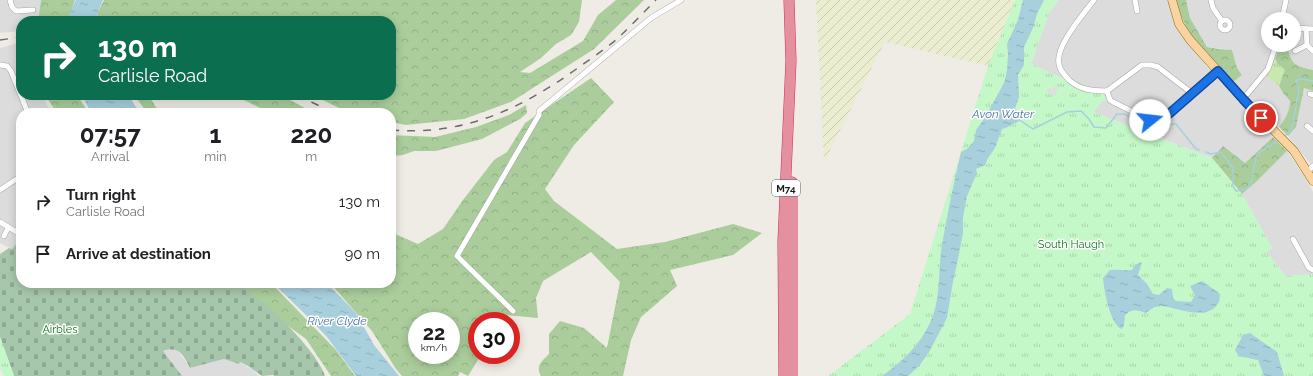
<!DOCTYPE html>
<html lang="en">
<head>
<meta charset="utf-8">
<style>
	:root { --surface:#fff; --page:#f2f2f2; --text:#202124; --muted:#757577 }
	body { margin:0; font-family:Raleway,sans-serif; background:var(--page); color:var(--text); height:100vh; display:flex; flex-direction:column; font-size:15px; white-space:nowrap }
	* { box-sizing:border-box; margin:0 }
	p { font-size:13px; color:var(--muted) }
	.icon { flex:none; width:22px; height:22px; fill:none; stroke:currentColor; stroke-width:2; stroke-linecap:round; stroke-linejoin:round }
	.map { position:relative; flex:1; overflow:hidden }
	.panel { position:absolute; left:16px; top:108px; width:380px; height:180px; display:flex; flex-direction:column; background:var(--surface); border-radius:16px; box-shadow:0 2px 10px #0003 }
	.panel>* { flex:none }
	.banner { position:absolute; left:16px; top:16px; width:380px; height:84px; border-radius:16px; box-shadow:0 2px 10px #0003; background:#0b6e4f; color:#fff; overflow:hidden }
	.controls { position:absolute; left:1261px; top:12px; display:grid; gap:8px }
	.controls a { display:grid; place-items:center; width:40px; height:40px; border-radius:50%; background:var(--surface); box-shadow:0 2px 10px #0003; font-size:20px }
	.speed { position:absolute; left:408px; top:312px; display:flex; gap:8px; font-size:20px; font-weight:700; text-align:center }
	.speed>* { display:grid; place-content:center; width:52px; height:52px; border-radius:50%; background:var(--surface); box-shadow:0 2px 10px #0003; line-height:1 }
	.speed small { font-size:10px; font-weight:400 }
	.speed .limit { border:6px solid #d22; background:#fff; color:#111 }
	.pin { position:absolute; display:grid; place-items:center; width:34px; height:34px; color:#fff; margin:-17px; border:2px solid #fff; border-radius:50%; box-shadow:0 1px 4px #0007 }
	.me { position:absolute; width:44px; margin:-22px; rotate:74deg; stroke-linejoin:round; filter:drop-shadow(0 0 3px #0008) }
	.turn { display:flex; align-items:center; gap:14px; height:84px; padding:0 16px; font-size:18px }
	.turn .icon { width:52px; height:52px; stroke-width:2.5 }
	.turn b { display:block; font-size:28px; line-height:34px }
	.eta { display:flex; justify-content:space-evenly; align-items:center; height:68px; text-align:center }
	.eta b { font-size:24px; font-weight:700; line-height:28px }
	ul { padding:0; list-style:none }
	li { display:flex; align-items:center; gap:12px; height:52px; padding:0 16px }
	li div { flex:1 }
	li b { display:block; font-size:15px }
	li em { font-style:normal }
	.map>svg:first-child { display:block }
	.residential { fill:#dddcdc }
	.farmland { fill:url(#farmland-furrows) }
	.grass { fill:url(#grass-tufts) }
	.forest { fill:url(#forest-crowns); fill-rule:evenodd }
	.cemetery { fill:url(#cemetery-stones) }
	.park { fill:url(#park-tufts) }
	.parking { fill:#dfdfdf }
	.water { fill:url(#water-ripples) }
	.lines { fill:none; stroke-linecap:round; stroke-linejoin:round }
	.stream { stroke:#a7cfdc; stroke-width:1.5 }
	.minor-casing { stroke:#a6a6a6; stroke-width:6 }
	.primary-casing { stroke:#956605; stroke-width:9 }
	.motorway-casing { stroke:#d52a64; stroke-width:11 }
	.minor { stroke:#fff; stroke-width:5 }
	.primary { stroke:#f9d3a1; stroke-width:8 }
	.motorway { stroke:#e4909f; stroke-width:10 }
	.rail { stroke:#6d6d6d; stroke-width:1.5; stroke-dasharray:8 8; stroke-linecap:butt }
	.route-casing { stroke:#114b97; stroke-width:10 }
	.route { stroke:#1a73e8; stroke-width:7 }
	.labels { text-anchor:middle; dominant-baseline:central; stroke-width:3; stroke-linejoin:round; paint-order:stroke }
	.shield { fill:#fff; stroke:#626262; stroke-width:1 }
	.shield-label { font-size:10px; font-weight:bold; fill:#1f1f1f }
	.park-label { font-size:11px; fill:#0f7b19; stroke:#fff }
	.water-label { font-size:12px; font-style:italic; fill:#4b77a4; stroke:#fff }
</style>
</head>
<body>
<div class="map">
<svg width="1313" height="376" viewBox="0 0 1313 376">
	<defs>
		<pattern id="farmland-furrows" width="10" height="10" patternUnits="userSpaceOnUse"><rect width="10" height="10" fill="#ebedd1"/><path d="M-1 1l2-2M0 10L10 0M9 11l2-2" fill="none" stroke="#c9cbb3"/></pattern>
		<pattern id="grass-tufts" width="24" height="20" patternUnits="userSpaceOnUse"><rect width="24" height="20" fill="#c9e8ad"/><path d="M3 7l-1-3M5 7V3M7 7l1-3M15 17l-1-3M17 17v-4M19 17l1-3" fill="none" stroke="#acc794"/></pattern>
		<pattern id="forest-crowns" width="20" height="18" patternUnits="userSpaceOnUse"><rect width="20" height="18" fill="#aacd9b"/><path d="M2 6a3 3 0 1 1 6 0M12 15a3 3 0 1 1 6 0" fill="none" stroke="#92b085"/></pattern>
		<pattern id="cemetery-stones" width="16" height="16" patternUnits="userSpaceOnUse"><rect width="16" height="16" fill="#a7c7ac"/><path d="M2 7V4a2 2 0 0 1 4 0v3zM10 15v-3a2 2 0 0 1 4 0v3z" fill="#8faa94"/></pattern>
		<pattern id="park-tufts" width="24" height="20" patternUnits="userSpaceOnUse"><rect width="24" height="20" fill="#c4f8c8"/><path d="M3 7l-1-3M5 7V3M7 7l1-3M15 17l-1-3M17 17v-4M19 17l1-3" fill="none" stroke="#a8d4ab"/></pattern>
		<pattern id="water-ripples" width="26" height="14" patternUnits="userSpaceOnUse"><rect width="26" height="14" fill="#a7cfdc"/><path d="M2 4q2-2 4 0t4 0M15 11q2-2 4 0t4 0" fill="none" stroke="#8fb1bc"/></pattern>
	</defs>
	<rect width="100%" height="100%" fill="#efece5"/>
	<g class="residential">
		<polygon points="0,0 41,0 38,21 21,21 21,31 0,33"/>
		<polygon points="1059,0 1167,0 1180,32 1206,66 1273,137 1245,163 1223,147 1212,158 1093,112 1102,101 1087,92 1076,88 1062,78 1031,64 1049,13"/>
		<polygon points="1186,0 1313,0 1313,70 1299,67 1293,63 1289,56 1287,45 1294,45 1294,19 1268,19 1268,45 1280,45 1275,59 1267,76 1279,86 1283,93 1290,101 1290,108 1286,118 1279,127 1233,82 1242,75 1237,68 1232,50 1207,47 1190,18"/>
		<polygon points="21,42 21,95 43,95 47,105 53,113 21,113 21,238 12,249 0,243 0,48"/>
		<polygon points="1304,88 1313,91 1313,167 1288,136 1296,127"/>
		<polygon points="1287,151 1306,179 1313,192 1313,274 1306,275 1286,276 1266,252 1272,248 1242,194 1256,182"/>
		<polygon points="173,349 179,352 190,368 224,359 238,364 239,362 253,370 259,376 182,376 163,351"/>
	</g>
	<polygon class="farmland" points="816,0 1015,0 988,66 885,42 824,162"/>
	<polygon class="grass" points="1275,59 1278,64 1286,70 1279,86 1267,76"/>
	<g class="forest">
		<polygon points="41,0 75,0 68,21 38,21"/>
		<polygon points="104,0 582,0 579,22 571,35 556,44 541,58 520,72 530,73 583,41 598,15 616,0 644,0 594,49 511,102 464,119 406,125 391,122 391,113 349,113 313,95 391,95 391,21 97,21 98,12"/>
		<path d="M1176,0h10l4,18 17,29 11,2 14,1 5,18 5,7 -9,7c-25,-26 -48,-45 -57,-82z"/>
		<path d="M1280,45h7c4,19 7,21 26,25v21l-9,-3 -8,39 -8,9 -9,-9c6,-8 11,-15 11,-26l-7,-8 -4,-7 6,-16 -7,-6 -3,-5z"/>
		<path d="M591,78l23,24 -40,43 -29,44 9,12 63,48 48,-7 68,-18 29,9 -29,22 -63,15 7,16 -36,31 -10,23 -8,36h-82c-6,-10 1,-15 8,-22v-20l11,-13 24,7 23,20 13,-66 -29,-30 -48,29 -7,17 2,20 -34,-3 -3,6h-24v34h4l-13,21 -8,-4 -2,4h-56l-6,-7 -24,-38 -42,-48h61v-52l4,3 23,10 25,-15 20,-29 31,-40 13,-8 18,-29zM417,321h34v34h-34z"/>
		<polygon points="47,95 77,95 89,113 57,113 47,98"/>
		<polygon points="134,95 148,95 160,113 146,113 143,107"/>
		<polygon points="234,95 281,95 314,113 270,113"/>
		<polygon points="526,105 527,113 520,119 482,139 436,151 414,151 403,155 391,156 391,135 435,137 476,127 509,115"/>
		<polygon points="1273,137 1287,151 1256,182 1242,194 1212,158 1223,146 1245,163"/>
		<polygon points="229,283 271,283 336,350 355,376 331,376 306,339"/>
	</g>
	<path class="cemetery" d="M21,238v45h211c8,4 17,8 24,14 21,16 61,55 69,79h-51l-1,-1 -11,1 -14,-10 -8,-4 -1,2 -15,-5 -34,9c-7,-13 -10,-22 -27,-17l19,25h-168l-14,-39v-83l9,-6 3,1z"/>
	<g class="park">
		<polygon points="1015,0 1059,0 1049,13 1031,64 1062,78 1076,88 1087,92 1103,94 1107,100 1102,101 1093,112 1212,158 1242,194 1272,248 1266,252 1286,276 1313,274 1313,376 828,376 910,314 988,66"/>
		<polygon points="0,337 14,376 4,376 0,369"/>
	</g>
	<polygon class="parking" points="1054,86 1058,87 1055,96 1047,93 1048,88 1053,90"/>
	<g class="water">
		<polygon points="76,0 103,0 98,12 96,21 69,21 71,10"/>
		<path d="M1023,0h21l-7,14 -4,14 -9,19v18l-6,10 1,22 -4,11 6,8 -3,6c-7,2 -8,5 -16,7l-7,19 -7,10 -3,7 -9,4 1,4 -10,23 -4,21v16l-5,26 -6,28 -5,31 -18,34 -10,14 -11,10h-26c27,-19 50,-43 55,-77 3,-18 2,-36 5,-54 5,-31 12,-62 19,-93l6,-3 7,-8 2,-11 8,-11 20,-36 3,-12 1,-17 -1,-10 11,-24z"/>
		<polygon points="82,95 128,95 140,113 91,113"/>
		<path d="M1142,262l-4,13 9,9 6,10 6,1 8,-7 5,1 1,9 3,3 15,1 4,-7 -5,-9 12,-5 17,12c1,5 1,8 -2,12 -13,17 -42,1 -57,1 -6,0 -10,4 -14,7 -9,-3 -13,-5 -21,2l-1,10 -2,4c-12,-4 -18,-39 -19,-51l7,-8c8,-1 15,1 22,0l3,-5z"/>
		<polygon points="273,283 327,283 356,313 374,345 399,376 356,376 327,337 308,317"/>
		<polygon points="1250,333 1277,352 1284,376 1264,376 1258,360 1239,356 1235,350 1243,335"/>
	</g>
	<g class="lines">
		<g class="stream">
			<polyline points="1018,119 1033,129 1067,112 1081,111 1089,119 1094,127 1106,128 1117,114 1125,114 1152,132 1167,124 1176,124 1196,149 1199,150"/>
			<polyline points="1283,137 1291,130 1294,118 1299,89 1296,80 1303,79 1313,81"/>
			<path d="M1206,152l5,2 10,-2 12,16v18l3,5c25,0 12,-27 24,-39 5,-5 14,-7 19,-12"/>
		</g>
		<defs>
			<g id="minor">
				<polyline points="10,0 12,7 16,11 33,10"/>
				<path d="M1094,0c-11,15 -39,46 -35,64 1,6 6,12 10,16 11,10 24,11 38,11l3,9 3,2 41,20c12,1 54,-42 64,-51"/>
				<polyline points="1135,0 1137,11"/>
				<polyline points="1211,0 1213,8 1222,21"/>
				<polyline points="1282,19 1286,0"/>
				<circle cx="1225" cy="25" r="5"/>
				<polyline points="1294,28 1313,29"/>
				<polyline points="1306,29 1307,45 1313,51"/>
				<polyline points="1295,51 1307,45"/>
				<polyline points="0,65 7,66 11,71 28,113"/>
				<polyline points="1107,91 1142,65 1151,65 1158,67 1193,94"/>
				<polyline points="1310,94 1313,95"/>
				<polyline points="1243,99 1268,69 1276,45"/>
				<polyline points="1307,126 1313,131"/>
				<polyline points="1308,171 1313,166"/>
				<polyline points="0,190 21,176"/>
				<polyline points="0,222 20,234"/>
				<polyline points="4,236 8,228"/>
				<polyline points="1293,239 1309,268 1313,270"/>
				<polyline points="513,311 457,256 539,115 539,111 651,18 681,0"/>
			</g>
			<polyline id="primary" points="1172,0 1179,24 1190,40 1243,99 1294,151 1313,181"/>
			<g id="motorway">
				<polyline points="784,376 783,241 791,61 789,0"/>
				<polyline points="792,376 792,182"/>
			</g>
		</defs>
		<use href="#minor" class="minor-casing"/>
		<use href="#primary" class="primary-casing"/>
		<use href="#motorway" class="motorway-casing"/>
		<use href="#minor" class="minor"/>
		<use href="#primary" class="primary"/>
		<use href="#motorway" class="motorway"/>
		<g class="rail">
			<polyline points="0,40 21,37"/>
			<polyline points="297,95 334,113"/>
			<path d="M391,130c71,6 128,-20 184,-60 14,-10 29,-20 42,-31 13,-12 26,-26 39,-39"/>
		</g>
	</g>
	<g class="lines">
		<defs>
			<polyline id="route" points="1150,120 1158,122 1162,120 1218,71 1243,99 1261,118"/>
		</defs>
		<use href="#route" class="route-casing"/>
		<use href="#route" class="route"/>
	</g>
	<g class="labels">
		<rect class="shield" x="772" y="180" width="28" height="16" rx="3"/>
		<g class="shield-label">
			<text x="786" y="188">M74</text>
		</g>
		<g class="park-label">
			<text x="1071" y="244">South Haugh</text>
			<text x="60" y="329">Airbles</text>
		</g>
		<g class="water-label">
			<text x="1003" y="114">Avon Water</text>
			<text x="337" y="321">River Clyde</text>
		</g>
	</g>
</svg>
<div class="controls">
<a><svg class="icon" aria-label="sound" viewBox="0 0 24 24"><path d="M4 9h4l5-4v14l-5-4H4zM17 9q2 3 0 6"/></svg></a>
</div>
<div class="speed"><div>22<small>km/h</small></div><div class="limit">30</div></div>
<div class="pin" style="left:1261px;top:118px;background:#d93025"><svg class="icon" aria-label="arrive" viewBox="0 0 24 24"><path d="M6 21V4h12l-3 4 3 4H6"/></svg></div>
<svg class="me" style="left:1150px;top:120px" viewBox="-20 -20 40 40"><circle r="19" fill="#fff"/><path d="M0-13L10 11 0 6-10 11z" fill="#1a73e8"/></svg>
<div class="banner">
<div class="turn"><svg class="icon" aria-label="right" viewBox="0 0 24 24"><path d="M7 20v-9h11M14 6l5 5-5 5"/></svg><div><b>130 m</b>Carlisle Road</div></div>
</div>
<section class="panel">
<div class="eta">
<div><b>07:57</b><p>Arrival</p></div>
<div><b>1</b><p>min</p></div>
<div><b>220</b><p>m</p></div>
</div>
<ul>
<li><svg class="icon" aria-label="right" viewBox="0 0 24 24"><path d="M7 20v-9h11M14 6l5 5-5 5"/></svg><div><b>Turn right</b><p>Carlisle Road</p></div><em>130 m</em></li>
<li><svg class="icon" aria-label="arrive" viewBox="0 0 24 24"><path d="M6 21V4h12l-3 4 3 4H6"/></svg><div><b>Arrive at destination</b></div><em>90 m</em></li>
</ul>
</section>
</div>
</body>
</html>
